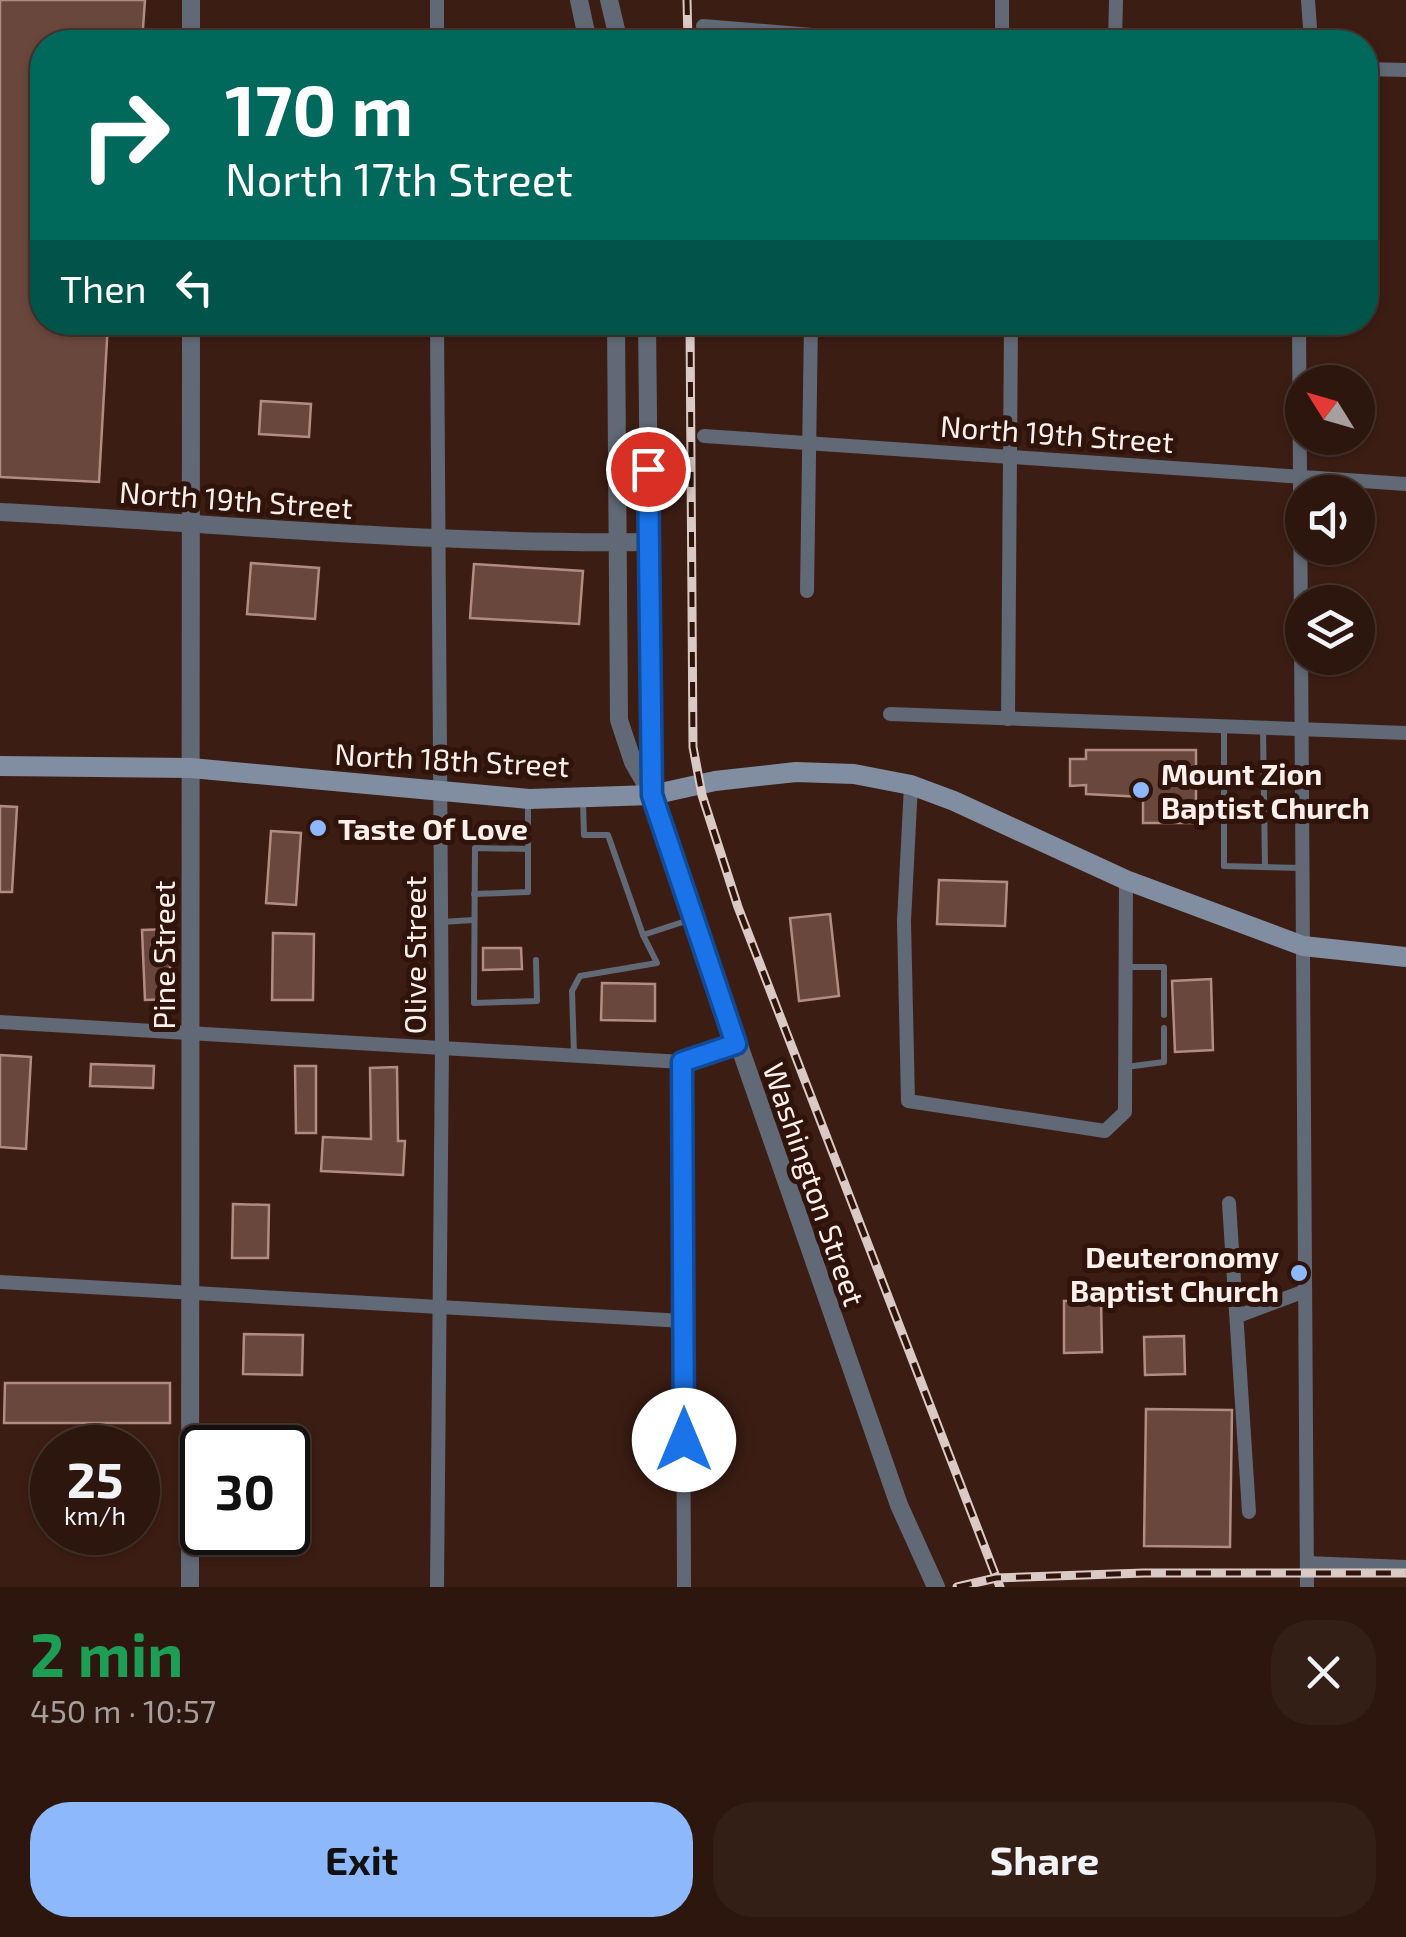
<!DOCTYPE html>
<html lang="en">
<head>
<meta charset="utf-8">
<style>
	:root { --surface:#2c160e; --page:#341f17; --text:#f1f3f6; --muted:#a69f9e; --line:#48352e; --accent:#8db9fc }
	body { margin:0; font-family:"Exo 2",sans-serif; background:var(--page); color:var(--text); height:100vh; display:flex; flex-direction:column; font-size:38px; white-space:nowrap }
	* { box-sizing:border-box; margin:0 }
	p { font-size:32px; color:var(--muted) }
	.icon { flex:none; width:55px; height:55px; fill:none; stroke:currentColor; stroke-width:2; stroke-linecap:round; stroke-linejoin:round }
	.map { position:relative; height:1587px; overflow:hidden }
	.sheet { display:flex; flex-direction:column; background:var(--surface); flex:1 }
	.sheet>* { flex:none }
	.banner { position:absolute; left:30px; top:30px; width:1348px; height:305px; border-radius:40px; box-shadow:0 2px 8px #0004,0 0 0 2px var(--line); background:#00695c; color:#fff; overflow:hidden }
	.needle { width:65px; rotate:307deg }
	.fabs { position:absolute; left:1285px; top:365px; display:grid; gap:20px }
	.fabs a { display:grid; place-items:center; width:90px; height:90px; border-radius:50%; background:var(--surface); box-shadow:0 2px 8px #0004,0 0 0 2px var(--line); font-size:50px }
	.speed { position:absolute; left:30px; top:1425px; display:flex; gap:20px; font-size:50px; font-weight:700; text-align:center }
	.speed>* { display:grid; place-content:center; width:130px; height:130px; border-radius:50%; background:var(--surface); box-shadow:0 2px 8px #0004,0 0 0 2px var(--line); line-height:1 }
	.speed small { font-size:25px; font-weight:400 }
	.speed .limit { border:5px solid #111; border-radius:15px; background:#fff; color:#111 }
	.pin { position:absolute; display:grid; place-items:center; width:85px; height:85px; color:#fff; margin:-42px; border:5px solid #fff; border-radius:50%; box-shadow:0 2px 10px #0007 }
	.me { position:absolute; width:110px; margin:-55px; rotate:0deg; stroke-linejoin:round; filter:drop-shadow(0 0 8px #0008) }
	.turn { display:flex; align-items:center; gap:35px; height:210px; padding:0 30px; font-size:45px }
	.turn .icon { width:130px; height:130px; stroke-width:2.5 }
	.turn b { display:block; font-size:70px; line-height:85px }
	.then { display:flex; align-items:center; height:95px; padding:0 30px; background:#0003; gap:20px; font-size:38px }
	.round { display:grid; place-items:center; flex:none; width:105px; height:105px; border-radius:40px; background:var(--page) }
	.overview { display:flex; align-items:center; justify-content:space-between; height:170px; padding:0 30px }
	h1 { font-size:60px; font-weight:700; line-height:75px; color:#1e9e55 }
	.button { display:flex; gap:20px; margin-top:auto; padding:20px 30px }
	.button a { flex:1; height:115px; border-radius:40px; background:var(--accent); color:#111; font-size:40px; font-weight:700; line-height:115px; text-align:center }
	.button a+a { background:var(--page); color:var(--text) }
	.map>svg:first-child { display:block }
	.building { fill:#69473c; stroke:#b28c80; stroke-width:2.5 }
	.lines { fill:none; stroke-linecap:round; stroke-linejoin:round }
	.service { stroke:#606975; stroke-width:6 }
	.minor { stroke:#606975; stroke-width:14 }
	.tertiary { stroke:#606975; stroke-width:18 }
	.secondary { stroke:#818ea2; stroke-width:20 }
	.rail-casing { stroke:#dacac5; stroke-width:9 }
	.rail { stroke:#30130a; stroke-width:5; stroke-dasharray:15; stroke-linecap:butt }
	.route-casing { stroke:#114b97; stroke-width:25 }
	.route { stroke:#1a73e8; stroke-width:18 }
	.poi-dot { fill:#8db9fc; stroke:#30130a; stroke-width:4 }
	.labels { text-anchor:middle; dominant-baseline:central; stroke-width:10; stroke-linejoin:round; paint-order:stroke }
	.street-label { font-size:30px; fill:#fdf0ec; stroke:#30130a }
	.poi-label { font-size:30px; font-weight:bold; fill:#fdf0ec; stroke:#30130a; text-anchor:start }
</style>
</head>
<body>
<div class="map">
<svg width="1406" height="1587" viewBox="0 0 1406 1587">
	<rect width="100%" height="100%" fill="#3b1d13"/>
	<g class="building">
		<polygon points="0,0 145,0 142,42 42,42 40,312 42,322 108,322 99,482 0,477"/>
		<polygon points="261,401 311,404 309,437 259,434"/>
		<polygon points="251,563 319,568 315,619 247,614"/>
		<polygon points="474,564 583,571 579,624 470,618"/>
		<polygon points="1086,750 1196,750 1196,823 1143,823 1143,797 1086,794 1086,785 1070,786 1070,759 1086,759"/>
		<polygon points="0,806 17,807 12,892 0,892"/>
		<polygon points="271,831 301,833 296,905 266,903"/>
		<polygon points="939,880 1007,882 1005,926 937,924"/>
		<polygon points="830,914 839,996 799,1001 790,918"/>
		<polygon points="169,929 171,999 145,1000 142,930"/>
		<polygon points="273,933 314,934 313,1000 272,1000"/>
		<polygon points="483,948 521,948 522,969 483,970"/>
		<polygon points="1211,979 1213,1050 1175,1052 1172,981"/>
		<polygon points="602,983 655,984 655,1021 601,1020"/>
		<polygon points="0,1055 31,1057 26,1149 0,1147"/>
		<polygon points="91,1064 154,1066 153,1088 90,1086"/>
		<polygon points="295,1066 316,1066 316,1133 296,1133"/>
		<polygon points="397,1067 398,1141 405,1141 403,1175 321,1171 323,1137 371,1139 370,1068"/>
		<polygon points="233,1204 269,1205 268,1258 232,1258"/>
		<polygon points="1101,1300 1102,1352 1064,1353 1064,1301"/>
		<polygon points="244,1334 303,1335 302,1375 243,1374"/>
		<polygon points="1184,1336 1185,1374 1145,1375 1144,1337"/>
		<polygon points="5,1383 170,1383 170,1423 4,1423"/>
		<polygon points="1146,1409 1232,1410 1230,1547 1144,1546"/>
	</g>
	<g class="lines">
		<g class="service">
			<polyline points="1224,728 1224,866 1302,868"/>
			<polyline points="1263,728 1265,867"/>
			<polyline points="583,803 584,835 608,835 643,935 692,919"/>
			<polyline points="528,849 475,848 474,1003 537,1001 536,960"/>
			<polyline points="474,894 528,892 528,803"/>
			<polyline points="442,922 473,920"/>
			<polyline points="1128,967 1164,967 1164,1015"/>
			<polyline points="574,1054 572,991 580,976 657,963 643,935"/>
			<polyline points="1126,1067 1164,1062 1164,1028"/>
		</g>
		<g class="minor">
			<polyline points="437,0 437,42"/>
			<polyline points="1002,0 1002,42"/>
			<polyline points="1308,0 1311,42"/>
			<polyline points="703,26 896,42"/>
			<polyline points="1115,42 1116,0"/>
			<polyline points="1365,69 1406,70"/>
			<polyline points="1299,322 1307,1587"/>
			<polyline points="704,436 1406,484"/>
			<polyline points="807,591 811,322"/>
			<polyline points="890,714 1406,733"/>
			<polyline points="1008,719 1011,322"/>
			<polyline points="911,785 904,921 908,1101 1105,1131 1125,1112 1126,880"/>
			<polyline points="0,1022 682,1062 736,1044"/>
			<polyline points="682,1062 684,1587"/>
			<polyline points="1229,1203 1249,1512"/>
			<polyline points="0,1282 684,1321"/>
			<polyline points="1238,1316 1305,1291"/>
			<polyline points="1307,1563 1406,1567"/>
			<polyline points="437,1587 442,1048 437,322"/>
		</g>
		<g class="tertiary">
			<polyline points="579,0 588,42"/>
			<polyline points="609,0 619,42"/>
			<polyline points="191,42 191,0"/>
			<polyline points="616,322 619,720 633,762 652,795 899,1505 936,1587"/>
			<polyline points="647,322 652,794"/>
			<path d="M0,512c216,11 431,33 648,30"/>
			<polyline points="190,1587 191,322"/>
		</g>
		<polyline class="secondary" points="0,766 191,768 529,799 652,795 715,781 796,772 854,774 911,785 954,801 1126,880 1303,946 1406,957"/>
		<defs>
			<g id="rail">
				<polyline points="687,0 688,42"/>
				<polyline points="690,322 693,747 702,795 738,907 1000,1587"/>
				<polyline points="957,1587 996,1578 1144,1573 1406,1573"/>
			</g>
		</defs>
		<use href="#rail" class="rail-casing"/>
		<use href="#rail" class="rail"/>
	</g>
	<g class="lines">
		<defs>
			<polyline id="route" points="648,469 652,795 736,1044 682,1062 684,1440"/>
		</defs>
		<use href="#route" class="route-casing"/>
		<use href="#route" class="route"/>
	</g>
	<g class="poi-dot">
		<circle cx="1141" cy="790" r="10"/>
		<circle cx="318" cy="828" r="10"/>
		<circle cx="1299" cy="1273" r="10"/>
	</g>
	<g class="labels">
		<g class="street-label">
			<text transform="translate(1057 433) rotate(4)">North 19th Street</text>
			<text transform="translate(236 499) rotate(4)">North 19th Street</text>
			<text transform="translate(452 759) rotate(3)">North 18th Street</text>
			<text transform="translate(163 955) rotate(-90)">Pine Street</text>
			<text transform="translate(414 955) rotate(-90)">Olive Street</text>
			<text transform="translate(815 1184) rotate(71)">Washington Street</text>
		</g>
		<g class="poi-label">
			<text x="1161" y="773">Mount Zion<tspan x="1161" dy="34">Baptist Church</tspan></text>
			<text x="338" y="828">Taste Of Love</text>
			<text x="1279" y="1256" text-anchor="end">Deuteronomy<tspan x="1279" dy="34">Baptist Church</tspan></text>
		</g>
	</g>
</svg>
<div class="fabs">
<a><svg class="needle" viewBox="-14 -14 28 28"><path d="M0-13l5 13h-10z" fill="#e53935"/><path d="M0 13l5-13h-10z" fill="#a69f9e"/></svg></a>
<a><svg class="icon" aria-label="sound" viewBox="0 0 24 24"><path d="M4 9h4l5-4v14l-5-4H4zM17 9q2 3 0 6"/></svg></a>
<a><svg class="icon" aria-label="layers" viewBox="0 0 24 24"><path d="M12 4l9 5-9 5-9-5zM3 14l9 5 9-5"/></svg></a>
</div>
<div class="speed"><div>25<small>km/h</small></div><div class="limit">30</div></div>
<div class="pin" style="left:648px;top:469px;background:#d93025"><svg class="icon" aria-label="arrive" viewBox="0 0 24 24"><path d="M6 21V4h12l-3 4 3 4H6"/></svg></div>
<svg class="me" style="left:684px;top:1440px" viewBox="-20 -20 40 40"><circle r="19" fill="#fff"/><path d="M0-13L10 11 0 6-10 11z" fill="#1a73e8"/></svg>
<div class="banner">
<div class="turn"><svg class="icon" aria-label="right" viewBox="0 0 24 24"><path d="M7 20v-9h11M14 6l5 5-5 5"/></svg><div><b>170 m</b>North 17th Street</div></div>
<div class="then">Then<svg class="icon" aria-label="left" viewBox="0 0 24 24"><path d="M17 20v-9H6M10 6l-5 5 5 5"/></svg></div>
</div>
</div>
<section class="sheet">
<div class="overview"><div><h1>2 min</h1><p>450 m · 10:57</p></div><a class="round"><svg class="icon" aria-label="close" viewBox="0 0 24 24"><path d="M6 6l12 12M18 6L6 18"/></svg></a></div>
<div class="button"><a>Exit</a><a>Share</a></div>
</section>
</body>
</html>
